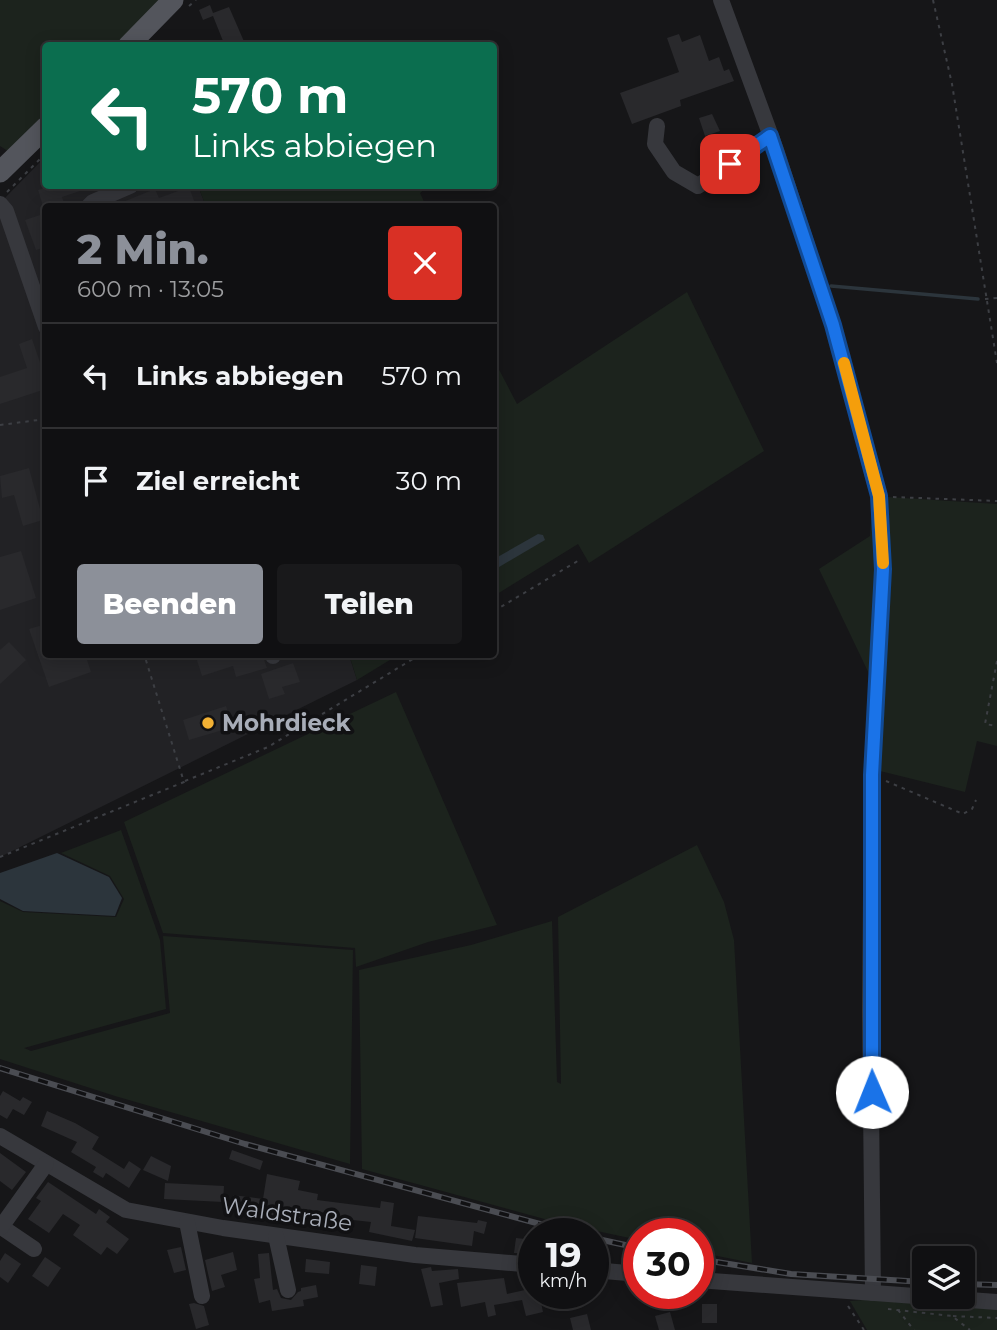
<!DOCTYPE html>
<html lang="de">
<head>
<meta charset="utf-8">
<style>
	:root { --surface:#101012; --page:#19191b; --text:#f1f3f6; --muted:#9c9d9f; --line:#303032; --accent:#8c9099 }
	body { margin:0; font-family:Montserrat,sans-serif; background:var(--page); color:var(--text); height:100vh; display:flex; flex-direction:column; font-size:26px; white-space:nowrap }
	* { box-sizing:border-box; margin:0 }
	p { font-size:23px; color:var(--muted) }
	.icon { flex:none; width:38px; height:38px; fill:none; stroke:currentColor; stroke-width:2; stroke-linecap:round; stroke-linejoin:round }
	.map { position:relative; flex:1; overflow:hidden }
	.panel { position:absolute; left:42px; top:203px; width:455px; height:455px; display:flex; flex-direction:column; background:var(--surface); border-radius:7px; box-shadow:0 4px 18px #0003,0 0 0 2px var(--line) }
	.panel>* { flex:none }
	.guide { position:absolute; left:42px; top:42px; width:455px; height:147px; border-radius:7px; box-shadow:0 4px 18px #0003,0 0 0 2px var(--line); background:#0b6e4f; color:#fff; overflow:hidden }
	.tools { position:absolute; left:912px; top:1246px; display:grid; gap:14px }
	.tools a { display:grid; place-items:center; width:63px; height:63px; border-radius:7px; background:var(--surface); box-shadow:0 4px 18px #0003,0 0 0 2px var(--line); font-size:35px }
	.speed { position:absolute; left:518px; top:1218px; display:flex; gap:14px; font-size:35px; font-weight:700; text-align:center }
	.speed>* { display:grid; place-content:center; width:91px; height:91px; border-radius:50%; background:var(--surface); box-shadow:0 4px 18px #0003,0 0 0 2px var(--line); line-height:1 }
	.speed small { font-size:18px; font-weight:400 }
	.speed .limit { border:10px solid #d22; background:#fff; color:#111 }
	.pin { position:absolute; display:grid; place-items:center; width:60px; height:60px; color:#fff; margin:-30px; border-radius:14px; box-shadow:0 4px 10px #0006 }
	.me { position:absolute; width:77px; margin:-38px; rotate:359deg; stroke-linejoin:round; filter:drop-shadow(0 0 5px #0008) }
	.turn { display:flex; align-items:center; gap:24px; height:147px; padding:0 35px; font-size:32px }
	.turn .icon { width:91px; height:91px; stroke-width:2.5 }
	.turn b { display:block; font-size:49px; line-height:60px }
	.round { display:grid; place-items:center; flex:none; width:74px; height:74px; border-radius:7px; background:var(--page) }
	.headline { display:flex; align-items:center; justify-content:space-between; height:119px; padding:0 35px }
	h1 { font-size:42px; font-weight:800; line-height:52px; color:var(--accent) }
	.cta { display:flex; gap:14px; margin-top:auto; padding:14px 35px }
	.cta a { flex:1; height:80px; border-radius:7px; background:var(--accent); color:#fff; font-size:28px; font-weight:800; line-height:80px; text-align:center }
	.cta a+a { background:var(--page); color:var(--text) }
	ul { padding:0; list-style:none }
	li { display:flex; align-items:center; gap:21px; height:105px; padding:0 35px; border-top:2px solid var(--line) }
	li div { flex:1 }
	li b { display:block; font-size:26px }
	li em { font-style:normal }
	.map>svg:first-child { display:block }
	.built { fill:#222225 }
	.green { fill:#1c231d }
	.water { fill:#2c353c }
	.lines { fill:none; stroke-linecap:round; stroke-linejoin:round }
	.stream { stroke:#2c353c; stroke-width:3.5 }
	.building { fill:#29292c }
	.path { stroke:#3d3f44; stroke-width:2; stroke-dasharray:3.5 5; stroke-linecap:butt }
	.minor { stroke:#37383d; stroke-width:16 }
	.major { stroke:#53555c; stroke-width:21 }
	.rail-casing { stroke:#4a4c52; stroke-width:6 }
	.rail { stroke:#111113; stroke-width:3.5; stroke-dasharray:10; stroke-linecap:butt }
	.route-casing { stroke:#114b97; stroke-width:18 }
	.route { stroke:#1a73e8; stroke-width:12 }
	.slow { stroke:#f59e0b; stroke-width:12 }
	.poi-dot { fill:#f2b134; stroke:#111113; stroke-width:2.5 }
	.labels { text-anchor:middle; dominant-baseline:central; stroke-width:7; stroke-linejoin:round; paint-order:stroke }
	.poi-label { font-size:23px; font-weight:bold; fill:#a8adb8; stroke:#111113; text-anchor:start }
	.street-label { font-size:23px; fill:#a8adb8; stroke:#111113 }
</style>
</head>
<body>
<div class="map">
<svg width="997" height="1330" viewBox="0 0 997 1330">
	<rect width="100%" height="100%" fill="#161618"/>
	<polygon class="built" points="45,157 46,186 198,186 206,206 46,206 46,654 349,655 357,680 0,857 0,203"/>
	<g class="green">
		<polygon points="0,0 165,0 119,45 46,46 45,118 11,153 0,146"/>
		<polygon points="198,186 424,186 425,189 420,193 426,206 206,206"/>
		<polygon points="687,292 764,451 589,563 578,544 494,596 494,360 517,404"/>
		<polygon points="873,496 997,504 997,746 977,741 965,792 880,771 873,682 819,569 870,536"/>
		<polygon points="349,654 398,654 398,655 357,680"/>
		<polygon points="396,692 497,925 428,942 356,967 355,948 163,933 124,822"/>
		<polygon points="121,830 160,940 166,1009 24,1048 31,1051 170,1013 163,936 353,950 350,1164 115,1096 0,1059 0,901 23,912 116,917 124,899 110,876 61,853"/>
		<polygon points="697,845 724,902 734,940 752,1263 698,1252 698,1234 639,1234 639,1240 559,1223 362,1169 359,970 471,945 552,921 557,1082 561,1084 558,917"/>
		<polygon points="877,1299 997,1307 997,1330 867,1330 850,1301"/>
	</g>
	<g class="water">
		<polygon points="538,534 543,535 545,540 494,570 494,559"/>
		<polygon points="57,853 109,877 122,898 115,916 23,911 0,899 0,873"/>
	</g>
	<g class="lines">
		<polyline class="stream" points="831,286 978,299"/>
	</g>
	<g class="building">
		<polygon points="210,5 213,13 229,7 246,46 225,46 213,16 203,20 199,10"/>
		<polygon points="679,34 682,42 700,35 709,61 719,57 724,71 729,69 734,81 680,100 681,106 632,124 620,93 679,72 667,38"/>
		<polygon points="712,114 720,131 705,136 699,118"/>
		<polygon points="51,186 92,186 92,187 62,197 65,206 43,206 38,190"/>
		<polygon points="189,187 196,206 113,206 155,189 159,198"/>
		<polygon points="46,213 46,247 36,250 25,220"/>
		<polygon points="32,339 46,380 46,389 0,404 0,377 27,368 19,344"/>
		<polygon points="29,468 43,520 23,526 14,495 2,498 0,476"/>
		<polygon points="21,551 36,598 0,610 0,557"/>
		<polygon points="46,624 46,654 85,654 91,672 49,687 29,629"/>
		<polygon points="9,642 26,660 0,684 0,650"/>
		<polygon points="195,654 262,654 267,668 236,677 233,666 202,676"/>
		<polygon points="293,663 300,682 282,687 285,694 269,699 261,674"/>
		<polygon points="226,706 233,727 189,740 183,720"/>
		<polygon points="3,1091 20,1101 23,1097 32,1102 24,1115 13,1109 7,1119 0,1115 0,1096"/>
		<polygon points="47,1111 75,1123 99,1137 92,1149 124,1169 129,1161 141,1169 129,1188 106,1173 103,1178 93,1172 96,1167 71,1152 77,1142 41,1126"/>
		<polygon points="232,1150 263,1161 260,1170 229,1159"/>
		<polygon points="0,1153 26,1172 12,1190 0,1181"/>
		<polygon points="151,1156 171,1166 168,1181 143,1170"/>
		<polygon points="267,1174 300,1181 298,1190 318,1194 317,1200 380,1208 381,1201 394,1203 391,1226 415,1230 412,1241 369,1232 371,1222 353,1220 352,1230 337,1227 339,1215 320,1212 319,1220 314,1220 314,1223 298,1221 300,1214 280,1211 278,1220 231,1211 233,1195 263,1199"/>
		<polygon points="48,1182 96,1214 99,1209 110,1217 106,1222 129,1239 117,1254 107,1247 101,1255 73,1235 80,1225 63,1214 49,1233 28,1219 41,1201 36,1198"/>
		<polygon points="165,1183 224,1186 223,1202 164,1199"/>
		<polygon points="418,1216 477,1223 478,1220 487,1222 484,1234 474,1231 472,1246 415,1238"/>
		<polygon points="516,1238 534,1240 534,1254 514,1253"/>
		<polygon points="181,1247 186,1270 174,1273 167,1250"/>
		<polygon points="233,1252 237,1270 221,1275 225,1287 212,1291 205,1260"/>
		<polygon points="5,1253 21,1264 8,1283 0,1277 0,1261"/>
		<polygon points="269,1253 273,1290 277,1289 281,1298 291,1300 298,1292 301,1291 301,1288 316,1285 318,1297 303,1300 304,1306 272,1311 270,1300 259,1303 254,1279 260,1278 258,1254"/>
		<polygon points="45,1257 61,1268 48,1287 32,1276"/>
		<polygon points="306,1259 330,1262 329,1274 305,1272"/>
		<polygon points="361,1265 377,1267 375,1286 359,1284"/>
		<polygon points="431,1267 432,1271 458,1269 459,1279 439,1283 443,1305 431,1307 421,1269"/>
		<polygon points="504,1278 507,1294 534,1288 534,1293 539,1293 543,1312 526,1316 522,1300 494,1305 496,1315 488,1317 485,1302 461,1307 457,1283"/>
		<polygon points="194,1303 204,1306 209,1325 196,1329 189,1304"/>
		<rect x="702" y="1304" width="15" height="19"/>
		<polygon points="670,1312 675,1330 659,1330 655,1316"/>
		<polygon points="587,1314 591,1330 573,1330 570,1318"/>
	</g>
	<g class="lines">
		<g class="path">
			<polyline points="933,0 952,84 997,363"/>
			<polyline points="189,6 196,0"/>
			<polyline points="7,192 46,153"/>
			<polyline points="985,299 997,298"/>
			<polyline points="0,425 46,419"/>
			<polyline points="893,497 997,501"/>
			<polyline points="494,611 581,559"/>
			<polyline points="997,661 985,724 997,726"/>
			<polyline points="185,781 268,747 421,654"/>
			<polyline points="886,781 963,814 972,809 976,800"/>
			<polyline points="0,857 184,782 144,654"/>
			<polyline points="848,1306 864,1330"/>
			<polyline points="888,1309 952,1316 970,1330"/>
			<polyline points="898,1310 914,1330"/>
			<polyline points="953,1316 997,1318"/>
		</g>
		<g class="minor">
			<polyline points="721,0 776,150 833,325 879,496 883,569 872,775 870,1011 873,1293"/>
			<polyline points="657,126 655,144 674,172 698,186 770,136"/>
			<polyline points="0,204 6,211 46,327"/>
			<polyline points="89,206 93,202 130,186"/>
			<polyline points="273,654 273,656"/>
			<polyline points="0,1136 126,1210 223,1228 415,1255 534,1265"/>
			<polyline points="187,1222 202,1296"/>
			<polyline points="0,1226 34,1249"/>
			<polyline points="1,1227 46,1164"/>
			<polyline points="276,1236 288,1290"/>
			<polyline points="593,1270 639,1274"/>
			<polyline points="698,1280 997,1302"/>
		</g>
		<g class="major">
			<polyline points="128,46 173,0"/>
			<polyline points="0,172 46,127"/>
		</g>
		<defs>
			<g id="rail">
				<polyline points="0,1068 245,1144 577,1234"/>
				<polyline points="593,1238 639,1248"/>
				<polyline points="698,1259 791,1274 924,1282"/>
				<polyline points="962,1284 997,1285"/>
			</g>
		</defs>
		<use href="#rail" class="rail-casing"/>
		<use href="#rail" class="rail"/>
	</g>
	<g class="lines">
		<defs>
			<polyline id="route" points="730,164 770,136 833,325 879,496 883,569 872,775 872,1092"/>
		</defs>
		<use href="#route" class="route-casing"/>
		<use href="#route" class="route"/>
		<polyline class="slow" points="844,363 879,496 883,563"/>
	</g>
	<circle class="poi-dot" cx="208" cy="723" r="7"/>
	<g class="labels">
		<g class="poi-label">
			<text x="222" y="723">Mohrdieck</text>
		</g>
		<g class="street-label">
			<text transform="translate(287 1214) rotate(8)">Waldstraße</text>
		</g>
	</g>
</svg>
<div class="tools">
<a><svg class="icon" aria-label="layers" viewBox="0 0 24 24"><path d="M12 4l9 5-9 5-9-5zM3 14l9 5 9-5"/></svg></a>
</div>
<div class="speed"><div>19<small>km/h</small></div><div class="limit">30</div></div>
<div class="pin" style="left:730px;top:164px;background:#d93025"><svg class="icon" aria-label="arrive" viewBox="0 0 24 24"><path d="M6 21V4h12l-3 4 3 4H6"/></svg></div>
<svg class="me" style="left:872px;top:1092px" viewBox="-20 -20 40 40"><circle r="19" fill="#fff"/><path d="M0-13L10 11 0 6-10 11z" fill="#1a73e8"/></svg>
<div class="guide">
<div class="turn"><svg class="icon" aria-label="left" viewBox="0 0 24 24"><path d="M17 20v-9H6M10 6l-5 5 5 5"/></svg><div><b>570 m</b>Links abbiegen</div></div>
</div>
<section class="panel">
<div class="headline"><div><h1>2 Min.</h1><p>600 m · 13:05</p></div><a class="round" style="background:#d93025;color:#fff"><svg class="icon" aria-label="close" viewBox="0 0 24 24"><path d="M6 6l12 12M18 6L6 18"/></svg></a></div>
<ul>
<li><svg class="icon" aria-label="left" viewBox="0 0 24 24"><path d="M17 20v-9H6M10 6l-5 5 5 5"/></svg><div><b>Links abbiegen</b></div><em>570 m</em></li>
<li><svg class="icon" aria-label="arrive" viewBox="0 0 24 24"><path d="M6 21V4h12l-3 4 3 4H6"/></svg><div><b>Ziel erreicht</b></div><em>30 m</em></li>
</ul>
<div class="cta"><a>Beenden</a><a>Teilen</a></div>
</section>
</div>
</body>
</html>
